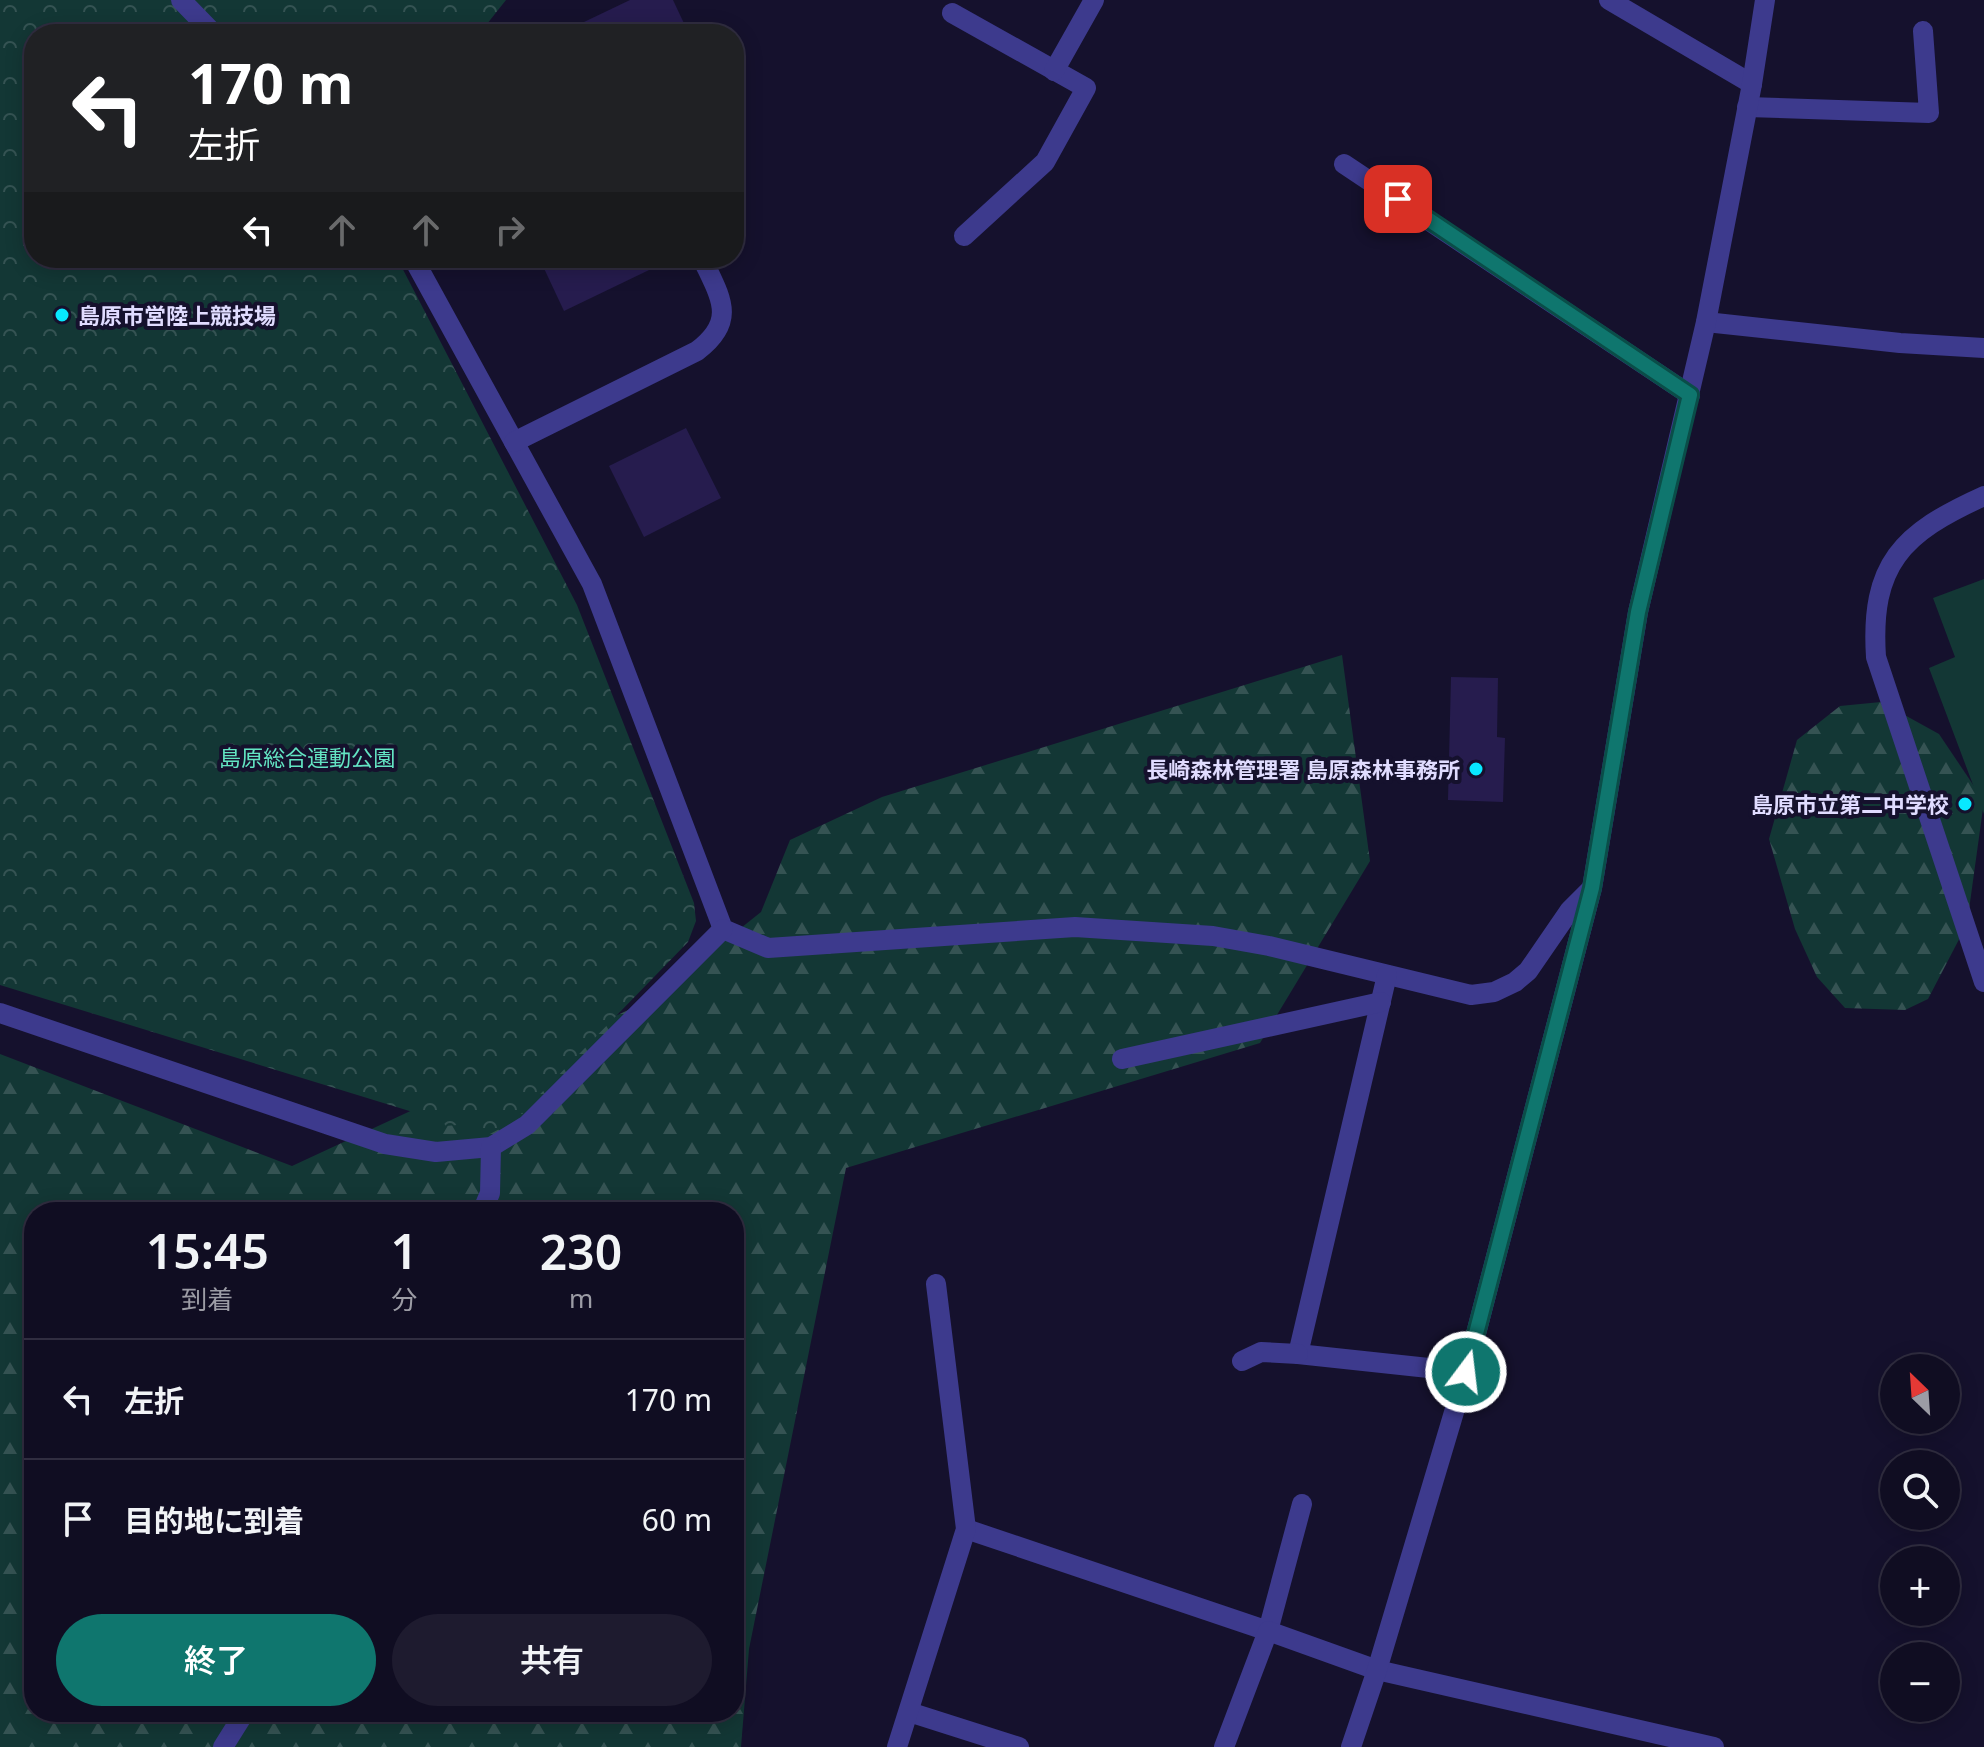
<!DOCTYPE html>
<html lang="ja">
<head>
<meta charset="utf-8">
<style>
	:root { --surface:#100d22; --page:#1e1b2f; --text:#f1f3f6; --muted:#9c9ca5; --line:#302d40; --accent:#0f766e }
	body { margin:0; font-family:"Noto Sans","Noto Sans JP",sans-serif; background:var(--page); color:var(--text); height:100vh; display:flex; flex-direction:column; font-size:30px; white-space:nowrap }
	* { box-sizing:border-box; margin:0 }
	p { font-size:26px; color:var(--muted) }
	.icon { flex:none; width:44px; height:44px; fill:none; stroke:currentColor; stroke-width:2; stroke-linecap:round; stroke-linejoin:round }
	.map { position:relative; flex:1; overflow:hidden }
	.sheet { position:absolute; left:24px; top:1202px; width:720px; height:520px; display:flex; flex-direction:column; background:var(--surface); border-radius:32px; box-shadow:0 4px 20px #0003,0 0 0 2px var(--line) }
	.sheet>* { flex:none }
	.top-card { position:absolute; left:24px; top:24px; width:720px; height:244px; border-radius:32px; box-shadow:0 4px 20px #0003,0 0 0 2px var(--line); background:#202124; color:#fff; overflow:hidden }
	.needle { width:52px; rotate:335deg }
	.controls { position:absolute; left:1880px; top:1354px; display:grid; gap:16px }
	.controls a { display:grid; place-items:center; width:80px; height:80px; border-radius:50%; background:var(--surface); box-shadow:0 4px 20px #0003,0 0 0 2px var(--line); font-size:40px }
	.pin { position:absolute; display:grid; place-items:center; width:68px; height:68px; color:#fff; margin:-34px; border-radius:16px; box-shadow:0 4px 12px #0006 }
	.me { position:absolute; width:88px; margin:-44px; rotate:15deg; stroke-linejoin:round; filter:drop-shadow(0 0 6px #0008) }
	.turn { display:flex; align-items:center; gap:28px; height:168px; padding:0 32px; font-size:36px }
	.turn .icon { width:104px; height:104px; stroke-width:2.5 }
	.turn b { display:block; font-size:56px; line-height:68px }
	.lanes { display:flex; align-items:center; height:76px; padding:0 32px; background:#0003; justify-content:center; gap:40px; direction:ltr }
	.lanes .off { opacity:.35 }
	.eta { display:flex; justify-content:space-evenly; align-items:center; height:136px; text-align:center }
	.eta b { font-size:48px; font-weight:600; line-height:56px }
	.cta { display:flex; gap:16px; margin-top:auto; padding:16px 32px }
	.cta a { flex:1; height:92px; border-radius:48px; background:var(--accent); color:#fff; font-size:32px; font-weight:600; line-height:92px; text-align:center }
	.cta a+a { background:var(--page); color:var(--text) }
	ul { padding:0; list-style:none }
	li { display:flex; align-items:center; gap:24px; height:120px; padding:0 32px; border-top:2px solid var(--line) }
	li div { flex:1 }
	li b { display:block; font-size:30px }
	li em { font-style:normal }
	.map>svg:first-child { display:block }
	.green { fill:#133735 }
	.forest { fill:url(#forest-firs); fill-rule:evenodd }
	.park { fill:url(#park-crowns) }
	.building { fill:#261c4e }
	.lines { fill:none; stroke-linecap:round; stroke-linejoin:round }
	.minor { stroke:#3d3a8d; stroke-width:20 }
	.route-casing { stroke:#0a4d48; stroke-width:20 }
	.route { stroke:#0f766e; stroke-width:14 }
	.poi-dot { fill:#08e8ff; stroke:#15112d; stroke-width:3 }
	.labels { text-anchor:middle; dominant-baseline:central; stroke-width:8; stroke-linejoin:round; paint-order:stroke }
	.poi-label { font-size:22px; font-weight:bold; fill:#e0dcff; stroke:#15112d; text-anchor:end }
	.park-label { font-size:22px; fill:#63e5c3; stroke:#15112d }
</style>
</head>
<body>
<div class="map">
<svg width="1984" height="1747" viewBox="0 0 1984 1747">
	<defs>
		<pattern id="forest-firs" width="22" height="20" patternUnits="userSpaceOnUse" patternTransform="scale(2)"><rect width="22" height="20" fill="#133735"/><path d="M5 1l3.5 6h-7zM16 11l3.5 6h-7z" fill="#355353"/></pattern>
		<pattern id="park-crowns" width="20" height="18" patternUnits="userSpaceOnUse" patternTransform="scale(2)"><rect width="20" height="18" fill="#133735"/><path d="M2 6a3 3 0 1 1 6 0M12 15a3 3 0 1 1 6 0" fill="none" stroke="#355353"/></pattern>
	</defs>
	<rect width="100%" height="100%" fill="#15112d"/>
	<polygon class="green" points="1984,579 1984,814 1929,668 1955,657 1933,598"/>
	<g class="forest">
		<path d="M1342,655l28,206 -110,182 -414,125 -97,481 -8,98h-741v-693l292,112 360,-167 109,-87 29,-72 92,-43zM34,1212h700v500h-700z"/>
		<polygon points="1881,702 1939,734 1984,801 1967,924 1928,999 1905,1010 1845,1008 1817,977 1795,929 1769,839 1797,740 1840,706"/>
	</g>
	<polygon class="park" points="0,0 506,0 479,34 34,34 34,258 397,258 577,605 694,903 696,921 688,942 513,1122 488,1135 457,1125 446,1126 442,1121 0,985"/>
	<g class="building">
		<polygon points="630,0 673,0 689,34 589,34 584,22"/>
		<polygon points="549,258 674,258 564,311 541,262"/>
		<polygon points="686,428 721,498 644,537 609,466"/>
		<polygon points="1451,677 1498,678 1497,737 1505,738 1503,802 1448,800"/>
	</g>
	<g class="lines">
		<g class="minor">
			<polyline points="181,0 214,34"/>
			<polyline points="1609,0 1752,84"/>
			<polyline points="952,13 1086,88 1045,162 964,236"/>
			<polyline points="1054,71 1094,0"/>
			<polyline points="1747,107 1929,113 1923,31"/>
			<polyline points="1344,164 1690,395"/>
			<polyline points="413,258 592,584 723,929 768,948 1075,927 1213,936 1269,946 1471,995 1494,992 1515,982 1528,971 1570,910 1589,891"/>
			<polyline points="1706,322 1900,343 1984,348"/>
			<path d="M514,442l183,-91c41,-31 23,-54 5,-93"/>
			<path d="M1984,496c-82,37 -114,68 -108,161l108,325"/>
			<polyline points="1387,975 1298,1354 1466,1372"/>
			<polyline points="0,1013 385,1144 436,1152 491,1147 527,1125 723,929"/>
			<polyline points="1122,1059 1381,1002"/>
			<polyline points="482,1212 490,1193 491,1147"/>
			<polyline points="1242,1361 1261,1352 1298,1354"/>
			<polyline points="966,1529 1268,1631 1302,1504"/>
			<polyline points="909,1712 1019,1747"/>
			<polyline points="223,1747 245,1712"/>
			<polyline points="897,1747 966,1529 936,1284"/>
			<polyline points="1224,1747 1268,1631 1377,1670 1714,1747"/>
			<polyline points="1351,1747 1377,1670 1466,1372 1592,888 1638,612 1706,322 1752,84 1765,0"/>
		</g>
	</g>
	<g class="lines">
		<defs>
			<polyline id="route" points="1398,199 1690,395 1638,612 1592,888 1466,1372"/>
		</defs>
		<use href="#route" class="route-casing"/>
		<use href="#route" class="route"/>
	</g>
	<g class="poi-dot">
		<circle cx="62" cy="315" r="8"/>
		<circle cx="1476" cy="769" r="8"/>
		<circle cx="1965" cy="804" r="8"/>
	</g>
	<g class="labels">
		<g class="poi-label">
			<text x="78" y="315" text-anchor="start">島原市営陸上競技場</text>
			<text x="1460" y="769">長崎森林管理署 島原森林事務所</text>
			<text x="1949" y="804">島原市立第二中学校</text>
		</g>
		<g class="park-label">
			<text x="307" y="757">島原総合運動公園</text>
		</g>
	</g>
</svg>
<div class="controls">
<a><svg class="needle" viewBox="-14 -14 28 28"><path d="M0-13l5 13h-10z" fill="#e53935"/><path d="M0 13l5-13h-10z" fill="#9c9ca5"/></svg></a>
<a><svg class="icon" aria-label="search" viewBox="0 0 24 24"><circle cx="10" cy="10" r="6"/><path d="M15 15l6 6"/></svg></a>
<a>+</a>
<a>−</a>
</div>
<div class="pin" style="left:1398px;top:199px;background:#d93025"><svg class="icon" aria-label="arrive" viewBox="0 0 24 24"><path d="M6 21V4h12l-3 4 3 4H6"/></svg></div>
<svg class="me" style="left:1466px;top:1372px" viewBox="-20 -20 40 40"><circle r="17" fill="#0f766e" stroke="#fff" stroke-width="3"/><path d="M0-11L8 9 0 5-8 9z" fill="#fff"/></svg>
<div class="top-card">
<div class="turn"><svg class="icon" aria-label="left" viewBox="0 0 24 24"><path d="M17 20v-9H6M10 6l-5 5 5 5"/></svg><div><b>170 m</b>左折</div></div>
<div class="lanes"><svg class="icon" aria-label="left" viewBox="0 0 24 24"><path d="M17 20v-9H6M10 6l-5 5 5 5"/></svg><svg class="icon off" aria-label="ahead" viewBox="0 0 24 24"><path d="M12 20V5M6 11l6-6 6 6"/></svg><svg class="icon off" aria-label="ahead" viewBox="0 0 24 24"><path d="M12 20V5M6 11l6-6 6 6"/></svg><svg class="icon off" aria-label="right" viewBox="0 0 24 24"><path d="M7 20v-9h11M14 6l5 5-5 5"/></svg></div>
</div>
<section class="sheet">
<div class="eta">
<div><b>15:45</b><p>到着</p></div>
<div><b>1</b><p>分</p></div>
<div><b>230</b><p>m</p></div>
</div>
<ul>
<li><svg class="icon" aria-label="left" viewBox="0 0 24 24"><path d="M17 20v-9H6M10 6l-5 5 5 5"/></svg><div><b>左折</b></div><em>170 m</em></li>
<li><svg class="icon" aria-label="arrive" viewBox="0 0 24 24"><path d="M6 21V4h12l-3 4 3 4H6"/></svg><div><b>目的地に到着</b></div><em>60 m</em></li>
</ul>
<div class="cta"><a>終了</a><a>共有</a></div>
</section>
</div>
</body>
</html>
